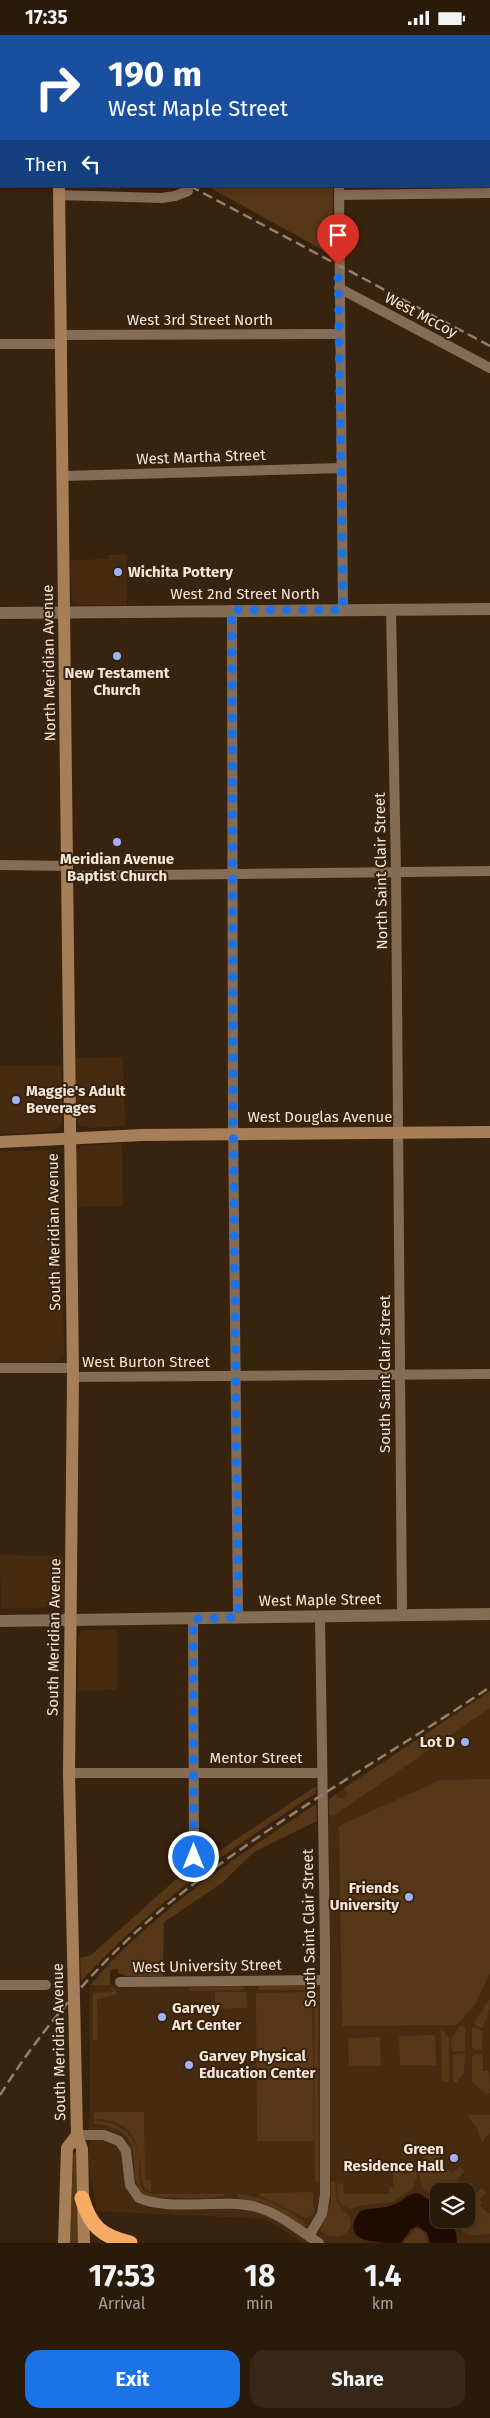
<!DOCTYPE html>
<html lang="en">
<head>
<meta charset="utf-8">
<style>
	:root { --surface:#2a1a0a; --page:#362718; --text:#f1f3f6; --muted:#a5a19c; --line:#46382b; --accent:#1a73e8 }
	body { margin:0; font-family:"Fira Sans",sans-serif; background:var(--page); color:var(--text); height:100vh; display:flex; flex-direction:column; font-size:19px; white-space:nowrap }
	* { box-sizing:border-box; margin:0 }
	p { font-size:16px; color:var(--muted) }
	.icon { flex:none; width:28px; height:28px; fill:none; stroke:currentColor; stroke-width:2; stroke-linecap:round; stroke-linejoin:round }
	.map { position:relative; height:2208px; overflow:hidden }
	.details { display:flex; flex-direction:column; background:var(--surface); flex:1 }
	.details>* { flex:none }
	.hud { position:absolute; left:0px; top:0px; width:490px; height:152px; box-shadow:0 2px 8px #0003,0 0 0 1px var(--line); background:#1a4fa0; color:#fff; overflow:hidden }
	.tools { position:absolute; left:430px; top:2148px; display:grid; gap:10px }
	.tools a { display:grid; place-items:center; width:45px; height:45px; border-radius:10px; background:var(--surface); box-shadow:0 2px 8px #0003,0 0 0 1px var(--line); font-size:25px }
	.pin { position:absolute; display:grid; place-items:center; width:42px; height:42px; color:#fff; margin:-51px -21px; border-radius:50% 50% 50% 0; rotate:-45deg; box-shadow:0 0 5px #0007 }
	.pin .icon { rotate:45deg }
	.me { position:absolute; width:55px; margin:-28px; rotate:0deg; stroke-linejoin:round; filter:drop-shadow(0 0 4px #0008) }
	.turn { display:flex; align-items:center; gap:18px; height:105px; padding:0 25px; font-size:22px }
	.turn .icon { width:65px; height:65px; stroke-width:2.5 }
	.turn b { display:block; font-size:35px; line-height:42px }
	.then { display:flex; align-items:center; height:48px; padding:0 25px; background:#0003; gap:10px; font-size:19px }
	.eta { display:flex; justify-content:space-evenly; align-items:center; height:85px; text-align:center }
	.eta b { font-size:30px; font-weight:700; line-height:35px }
	.button { display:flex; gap:10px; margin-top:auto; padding:10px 25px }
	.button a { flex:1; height:58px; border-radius:15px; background:var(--accent); color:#fff; font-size:20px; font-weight:700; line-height:58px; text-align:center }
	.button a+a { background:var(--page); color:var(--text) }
	.status { display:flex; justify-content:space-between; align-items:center; height:35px; padding:0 25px; background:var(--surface); direction:ltr }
	.status svg { height:14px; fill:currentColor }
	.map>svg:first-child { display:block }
	.built { fill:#462b11; fill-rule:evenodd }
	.green { fill:#563717 }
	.water { fill:#1f0b00 }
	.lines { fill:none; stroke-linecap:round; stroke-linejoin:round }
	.minor { stroke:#846c55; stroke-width:10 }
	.tertiary { stroke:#846c55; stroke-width:12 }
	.secondary { stroke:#a67f59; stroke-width:12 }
	.motorway { stroke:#f5ab63; stroke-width:15 }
	.rail { stroke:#938170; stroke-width:2.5; stroke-dasharray:10 5; stroke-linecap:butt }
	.route { stroke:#1a73e8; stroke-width:9; stroke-dasharray:0 16.2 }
	.poi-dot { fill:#a1b2fd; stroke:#38230e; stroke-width:2 }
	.labels { text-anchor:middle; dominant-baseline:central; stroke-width:4; stroke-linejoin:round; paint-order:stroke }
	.street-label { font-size:15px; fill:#f4e6d9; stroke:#38230e }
	.poi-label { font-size:15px; font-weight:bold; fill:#f4e6d9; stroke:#38230e; text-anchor:start }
</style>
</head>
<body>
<div class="status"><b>17:35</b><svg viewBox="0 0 49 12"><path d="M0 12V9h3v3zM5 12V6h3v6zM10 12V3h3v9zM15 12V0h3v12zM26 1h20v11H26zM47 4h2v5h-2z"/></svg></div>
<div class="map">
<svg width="490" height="2208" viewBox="0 0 490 2208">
	<rect width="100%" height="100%" fill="#38230e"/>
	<g class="built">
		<polygon points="109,520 127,520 127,570 83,570 72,567 70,525 109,524"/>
		<polygon points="123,1022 125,1091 91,1093 78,1090 76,1084 74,1023"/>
		<polygon points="61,1030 62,1089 58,1094 49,1097 0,1099 0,1031"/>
		<polygon points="122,1108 123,1171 77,1172 76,1120 78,1115 81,1111"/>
		<polygon points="47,1115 53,1117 58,1128 59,1225 63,1257 64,1318 63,1322 55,1327 0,1328 0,1116"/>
		<polygon points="0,1520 63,1521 65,1564 63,1569 58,1572 1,1574"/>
		<polygon points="83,1595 117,1595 117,1655 78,1656 78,1600"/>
		<path d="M490,1656v552h-187l-37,-24 -169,-8 -8,-43 1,-183 239,-5v-181zM439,2156h27v28h-27z"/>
	</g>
	<g class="green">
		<polygon points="207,151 333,153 332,220"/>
		<polygon points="490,1656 490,1673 335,1780 331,1781 329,1779 329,1764 336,1759 338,1763 345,1763 347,1758 344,1753"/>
		<polygon points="490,1744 490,1938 475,1970 456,1990 342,1991 339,1791 440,1745"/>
		<path d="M316,1751v7c-86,55 -165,113 -235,188l-1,-23 11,-3 83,-74z"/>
		<path d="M316,1769l1,17 -63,31 -32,31 -58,39 -1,54h-37l-8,-3v-4l-8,1v15h-20c64,-74 145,-127 226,-181z"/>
		<polygon points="242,1951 245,1955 190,1956 191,1952"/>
		<polygon points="260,1951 312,1951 312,1955 257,1955"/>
		<polygon points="111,1952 116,1955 117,1959 97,1964 98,2004 93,2005 93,1958 113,1957"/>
		<polygon points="215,1957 246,1957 248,1973 215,1974"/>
		<polygon points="312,1957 314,2106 257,2106 256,1958"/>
		<polygon points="314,1957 318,1957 319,2146 315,2148"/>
		<polygon points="490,1964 490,1973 483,1993 477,1991 474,1987"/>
		<polygon points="460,1991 465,1992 465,2016 452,2016 451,2004"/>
		<polygon points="475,1992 483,1996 482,2015 474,2015 472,2013 472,1993"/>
		<polygon points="441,1993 449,2003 449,2047 442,2046"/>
		<polygon points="435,2000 436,2030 400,2030 399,2001"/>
		<polygon points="380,2002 381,2031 349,2031 348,2003"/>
		<polygon points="453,2019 465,2019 464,2038 457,2047 453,2047"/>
		<polygon points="474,2019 483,2019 483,2036 489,2036 490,2058 486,2059 472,2047 472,2022"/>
		<path d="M94,2077h50l1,68h6v12c-22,-7 8,-73 -58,-73z"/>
		<polygon points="467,2080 490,2080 490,2098 482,2107 477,2094"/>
		<path d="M94,2086c22,-1 42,13 45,36 1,9 -1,19 1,28 2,6 7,8 12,9h73l-1,2 -19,2 -58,-1c-29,-22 10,-67 -53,-73z"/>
		<path d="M432,2114h9l4,3 -7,7 4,4 -3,2 7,7 3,-2 4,3 7,-7 5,5 -9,9 8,11h-25v11c-16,-14 -21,-17 -20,-40z"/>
		<polygon points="77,2117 79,2208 70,2208 73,2118"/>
		<path d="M416,2134l1,9 -5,12 -20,12 -29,3 -13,4c-13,-4 -13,-13 -13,-25l6,-1 1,11h45v-7h4v-17z"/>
		<path d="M331,2147h4l2,20 14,17 -1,10c-9,10 -20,10 -30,2l11,-28z"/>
		<path d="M481,2153l5,5 -7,7 3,3 -2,3 8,7h2v21c-22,2 -24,4 -37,-15h13v-26l3,-1 4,4z"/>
		<polygon points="313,2157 314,2178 306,2184 276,2168 259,2161 260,2158"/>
		<path d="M236,2159c25,2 54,13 71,32h-5l-25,-17 -14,-6 -22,-4z"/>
		<polygon points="416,2193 424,2197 428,2208 403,2208"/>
	</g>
	<path class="water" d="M418,2158l21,13v13h10l7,13 1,11h-27l-3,-10 -9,-7 -7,3 -10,14c-24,0 -62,0 -42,-31 10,-6 23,-2 34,-7 9,-3 15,-12 25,-12z"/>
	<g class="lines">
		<g class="minor">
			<polyline points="339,0 339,1"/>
			<polyline points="489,24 490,24"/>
			<polyline points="339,151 343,575"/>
			<polyline points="59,160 162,163 175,161 188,156"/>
			<polyline points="339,160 490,158"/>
			<polyline points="339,253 490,333"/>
			<polyline points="61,300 339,299"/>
			<polyline points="0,309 62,309"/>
			<polyline points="63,441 341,433"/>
			<polyline points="391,574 396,837 402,1580"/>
			<polyline points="232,575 233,1084 238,1582"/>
			<polyline points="0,830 68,831"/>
			<polyline points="68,841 490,836"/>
			<polyline points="0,1333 73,1333"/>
			<polyline points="73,1342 490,1339"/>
			<polyline points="193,1583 194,1822"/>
			<polyline points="69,1738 322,1738"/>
			<polyline points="120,1947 325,1945"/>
			<polyline points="0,1950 46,1950"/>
			<path d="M77,2100h27l15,6 7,10 4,34 9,13c32,14 82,0 117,9 23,6 44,24 63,36"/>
			<polyline points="309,2201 322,2179 325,2160 325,1913 320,1581"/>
		</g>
		<g class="tertiary">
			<polyline points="0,578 490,574"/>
			<polyline points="0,1586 490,1579"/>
		</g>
		<g class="secondary">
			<polyline points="58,0 58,1"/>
			<polyline points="59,151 73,1342 69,1738 77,2100 82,2114 84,2208"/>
			<polyline points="0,1107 142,1100 490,1097"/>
			<polyline points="64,2208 67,2113 77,2100"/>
		</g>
		<path class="motorway" d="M82,2163c8,28 19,38 48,45"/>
		<g class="rail">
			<polyline points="0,50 1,50"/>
			<polyline points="190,151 490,311"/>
			<path d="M0,2060c50,-80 116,-152 191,-209 94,-73 200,-132 299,-199"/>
		</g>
	</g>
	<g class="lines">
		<polyline class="route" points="194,1822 193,1584 238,1582 233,1063 232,575 343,575 338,230"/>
	</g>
	<g class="poi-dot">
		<circle cx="118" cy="537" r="5"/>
		<circle cx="117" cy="621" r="5"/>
		<circle cx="117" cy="807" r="5"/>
		<circle cx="16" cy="1065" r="5"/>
		<circle cx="465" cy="1707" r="5"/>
		<circle cx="409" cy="1862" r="5"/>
		<circle cx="162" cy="1982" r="5"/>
		<circle cx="189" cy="2030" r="5"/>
		<circle cx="454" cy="2123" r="5"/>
	</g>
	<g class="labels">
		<g class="street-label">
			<text transform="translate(421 280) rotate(28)">West McCoy</text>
			<text x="200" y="285">West 3rd Street North</text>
			<text transform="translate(201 422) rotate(-2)">West Martha Street</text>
			<text x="245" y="559">West 2nd Street North</text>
			<text transform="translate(49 628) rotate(-91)">North Meridian Avenue</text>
			<text transform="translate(381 836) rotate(-91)">North Saint Clair Street</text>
			<text x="320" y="1082">West Douglas Avenue</text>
			<text transform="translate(54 1197) rotate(-91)">South Meridian Avenue</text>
			<text x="146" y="1327">West Burton Street</text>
			<text transform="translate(385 1339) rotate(-90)">South Saint Clair Street</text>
			<text transform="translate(320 1565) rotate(-1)">West Maple Street</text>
			<text transform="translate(54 1602) rotate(-89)">South Meridian Avenue</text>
			<text x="256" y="1723">Mentor Street</text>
			<text transform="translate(309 1893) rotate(-91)">South Saint Clair Street</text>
			<text transform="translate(207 1931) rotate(-1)">West University Street</text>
			<text transform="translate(59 2007) rotate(-91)">South Meridian Avenue</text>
		</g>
		<g class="poi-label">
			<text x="128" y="537">Wichita Pottery</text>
			<text x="117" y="638" text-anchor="middle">New Testament<tspan x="117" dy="17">Church</tspan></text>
			<text x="117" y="824" text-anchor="middle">Meridian Avenue<tspan x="117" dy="17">Baptist Church</tspan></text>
			<text x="26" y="1056">Maggie's Adult<tspan x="26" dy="17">Beverages</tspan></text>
			<text x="455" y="1707" text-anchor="end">Lot D</text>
			<text x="399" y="1853" text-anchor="end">Friends<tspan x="399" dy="17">University</tspan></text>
			<text x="172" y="1973">Garvey<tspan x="172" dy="17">Art Center</tspan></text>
			<text x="199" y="2021">Garvey Physical<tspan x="199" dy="17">Education Center</tspan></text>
			<text x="444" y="2114" text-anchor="end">Green<tspan x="444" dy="17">Residence Hall</tspan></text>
		</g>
	</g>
</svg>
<div class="tools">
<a><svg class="icon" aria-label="layers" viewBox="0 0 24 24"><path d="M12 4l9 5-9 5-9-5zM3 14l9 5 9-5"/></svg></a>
</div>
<div class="pin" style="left:338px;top:230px;background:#d93025"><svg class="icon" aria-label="arrive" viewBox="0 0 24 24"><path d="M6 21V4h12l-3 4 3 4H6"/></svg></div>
<svg class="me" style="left:194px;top:1822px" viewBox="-20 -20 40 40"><circle r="17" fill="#1a73e8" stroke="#fff" stroke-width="3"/><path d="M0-11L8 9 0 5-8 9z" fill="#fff"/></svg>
<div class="hud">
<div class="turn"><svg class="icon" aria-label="right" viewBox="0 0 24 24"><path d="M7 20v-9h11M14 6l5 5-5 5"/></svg><div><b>190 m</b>West Maple Street</div></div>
<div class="then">Then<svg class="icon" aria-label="left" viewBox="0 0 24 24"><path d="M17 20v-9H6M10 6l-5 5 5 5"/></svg></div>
</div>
</div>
<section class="details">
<div class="eta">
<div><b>17:53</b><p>Arrival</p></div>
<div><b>18</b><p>min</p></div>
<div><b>1.4</b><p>km</p></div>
</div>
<div class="button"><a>Exit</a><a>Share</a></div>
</section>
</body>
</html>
